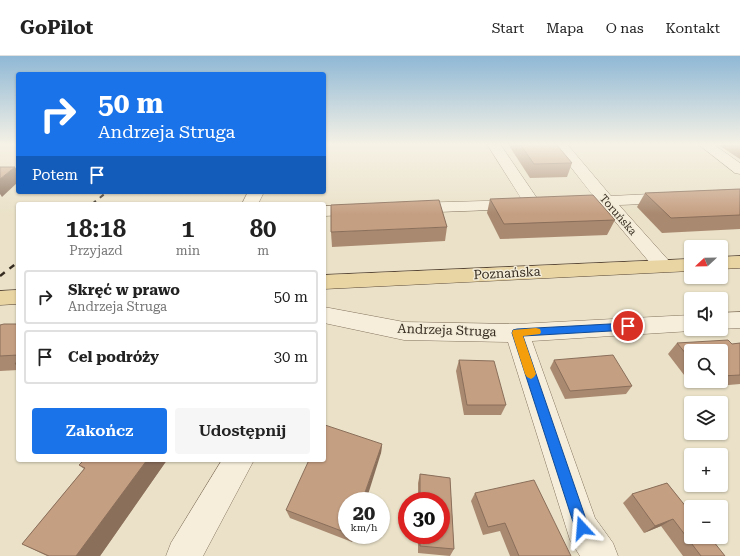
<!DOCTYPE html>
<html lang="pl">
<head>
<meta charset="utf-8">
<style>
	:root { --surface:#fff; --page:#f6f6f6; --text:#222; --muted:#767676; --line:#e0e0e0; --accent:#1a73e8 }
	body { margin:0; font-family:"Roboto Serif",serif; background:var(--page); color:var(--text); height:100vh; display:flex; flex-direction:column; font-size:15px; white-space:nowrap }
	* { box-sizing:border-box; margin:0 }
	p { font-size:13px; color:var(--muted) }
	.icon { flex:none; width:22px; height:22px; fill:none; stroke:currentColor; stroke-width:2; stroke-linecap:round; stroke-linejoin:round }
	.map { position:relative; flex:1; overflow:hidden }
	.drawer { position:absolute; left:16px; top:146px; width:310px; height:260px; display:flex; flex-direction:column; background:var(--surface); border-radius:4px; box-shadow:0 1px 3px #0004 }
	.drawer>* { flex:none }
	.hud { position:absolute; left:16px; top:16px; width:310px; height:122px; border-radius:4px; box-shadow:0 1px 3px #0004; background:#1a73e8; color:#fff; overflow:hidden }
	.needle { width:26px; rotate:248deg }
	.buttons { position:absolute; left:684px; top:184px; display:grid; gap:8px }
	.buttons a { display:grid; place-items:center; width:44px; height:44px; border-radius:4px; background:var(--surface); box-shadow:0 1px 3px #0004; font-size:20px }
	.speed { position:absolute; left:338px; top:436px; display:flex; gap:8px; font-size:20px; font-weight:700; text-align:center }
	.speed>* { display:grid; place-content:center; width:52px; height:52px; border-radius:50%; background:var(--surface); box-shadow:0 1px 3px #0004; line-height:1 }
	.speed small { font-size:10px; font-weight:400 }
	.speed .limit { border:6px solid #d22; background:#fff; color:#111 }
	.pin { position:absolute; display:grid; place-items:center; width:34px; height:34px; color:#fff; margin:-17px; border:2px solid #fff; border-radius:50%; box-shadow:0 1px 4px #0007 }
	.me { position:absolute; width:44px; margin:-22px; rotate:341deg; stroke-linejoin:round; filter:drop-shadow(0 0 3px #0008) }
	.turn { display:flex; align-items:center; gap:14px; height:84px; padding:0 16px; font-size:18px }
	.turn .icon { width:52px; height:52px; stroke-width:2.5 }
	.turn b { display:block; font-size:28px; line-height:34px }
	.then { display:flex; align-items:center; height:38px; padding:0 16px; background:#0003; gap:8px; font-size:15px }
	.eta { display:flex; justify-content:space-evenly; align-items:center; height:68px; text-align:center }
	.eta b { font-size:24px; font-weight:600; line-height:28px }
	.button { display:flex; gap:8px; margin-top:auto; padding:8px 16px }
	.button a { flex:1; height:46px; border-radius:4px; background:var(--accent); color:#fff; font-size:16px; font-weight:600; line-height:46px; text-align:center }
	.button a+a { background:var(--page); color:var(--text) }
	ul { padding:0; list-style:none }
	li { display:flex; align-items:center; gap:12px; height:54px; margin:0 8px 6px; padding:0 8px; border:2px solid var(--line); border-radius:4px }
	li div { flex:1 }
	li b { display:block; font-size:15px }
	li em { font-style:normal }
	header { display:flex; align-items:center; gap:24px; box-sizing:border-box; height:56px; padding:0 20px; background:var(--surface); border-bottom:1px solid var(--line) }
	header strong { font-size:19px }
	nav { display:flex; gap:22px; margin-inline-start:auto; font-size:14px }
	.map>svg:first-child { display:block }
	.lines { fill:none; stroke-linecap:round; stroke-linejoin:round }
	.minor-casing { stroke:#85745f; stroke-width:1 }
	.major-casing { stroke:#534232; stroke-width:1 }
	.minor { fill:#f6eedb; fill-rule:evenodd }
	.major { fill:#e9d5a4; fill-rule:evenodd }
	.rail-far1 { stroke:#372c21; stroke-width:2; stroke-dasharray:5 5; stroke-linecap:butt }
	.rail { stroke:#372c21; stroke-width:2.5; stroke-dasharray:6 6; stroke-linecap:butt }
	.wall { fill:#a98970; fill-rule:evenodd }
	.shaded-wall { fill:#8a6f5b }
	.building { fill:#c59f82; stroke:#8a6f5b }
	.route { fill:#1a73e8; stroke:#114b97 }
	.slow { fill:#f59e0b }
	.labels { text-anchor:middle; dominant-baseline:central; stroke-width:3; stroke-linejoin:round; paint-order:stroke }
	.far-street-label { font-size:11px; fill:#372c21; stroke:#f2ebd7 }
	.street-label { font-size:13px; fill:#372c21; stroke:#f2ebd7 }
</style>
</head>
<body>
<header>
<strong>GoPilot</strong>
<nav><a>Start</a><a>Mapa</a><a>O nas</a><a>Kontakt</a></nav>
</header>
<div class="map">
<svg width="740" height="500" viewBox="0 0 740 500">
	<rect width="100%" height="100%" fill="#eae1c8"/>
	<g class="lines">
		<defs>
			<g id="minor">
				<polygon points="487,88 500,88 541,148 539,152 533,153 526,150 519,153 412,157 406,156 404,152 406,148 412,147 522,144"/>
				<polygon points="553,88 567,88 611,140 671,137 677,139 679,142 677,145 671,147 619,149 670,206 673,210 670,214 663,216 656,214 602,150 569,152 563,150 561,147 563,144 594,141"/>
				<polygon points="698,88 713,88 740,107 740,118 735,117"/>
				<polygon points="248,136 264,136 258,148 242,148"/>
				<polygon points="361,149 367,150 369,154 367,158 324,160 324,150"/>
				<polygon points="324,251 404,266 517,268 691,259 691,273 699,273 691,275 532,285 595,462 613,487 618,500 580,500 570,484 508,286 404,284 324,267"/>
				<polygon points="740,256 740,272 721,273 720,273 721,257"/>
				<polygon points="222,404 254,404 203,500 166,500 171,487"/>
			</g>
			<g id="major">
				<polygon points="740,200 740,212 721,213 721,201"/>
				<polygon points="691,203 691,215 324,233 324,219"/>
				<polygon points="18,234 18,248 0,249 0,235"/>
			</g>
		</defs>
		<use href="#minor" class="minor-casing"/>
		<use href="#major" class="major-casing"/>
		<use href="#minor" class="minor"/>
		<use href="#major" class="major"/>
		<polyline class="rail-far1" points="92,148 107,136"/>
		<polyline class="rail" points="0,220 18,206"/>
	</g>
	<g class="wall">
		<polygon points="508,88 556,88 572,107 567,121 530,122"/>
		<polygon points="717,88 740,88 740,103"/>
		<polygon points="740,133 740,173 662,177 637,151 645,137"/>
		<polygon points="490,143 615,164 607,179 500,183 487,157"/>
		<polygon points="447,171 445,185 332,191 331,176"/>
		<polygon points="18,268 18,314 0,315 0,269"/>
		<path d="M677,287l55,1 8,-1v41l-46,4 -26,-34zM691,295h30v30h-30z"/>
		<polygon points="459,304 506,349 501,359 464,359 456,315"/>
		<polygon points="554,304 632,330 626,338 565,343 550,312"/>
		<polygon points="382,388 381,397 347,445 347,479 354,479 352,486 290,462 286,454"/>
		<polygon points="84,404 167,404 100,500 47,500 22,488 84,413 79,409"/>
		<polygon points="420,418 450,422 454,493 450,500 418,497 418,479 441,479 441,445 418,445 418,427"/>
		<polygon points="667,427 725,500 683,500 661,470 644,477 623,447 632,438"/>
		<polygon points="475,437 571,500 510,500 500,475 483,479 471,445"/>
	</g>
	<g class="shaded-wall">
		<polygon points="15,111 18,116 18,126 2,141 0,138 0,123"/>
		<polygon points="382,388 381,397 366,445 362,445"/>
		<polygon points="147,404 167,404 100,500 76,500"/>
		<polygon points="673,463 661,470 644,477 655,470"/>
		<polygon points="351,479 354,479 352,486"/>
	</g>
	<g class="building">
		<polygon points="520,88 556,88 572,107 534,108"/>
		<polygon points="0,111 15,111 0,123"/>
		<polygon points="740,133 740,159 671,162 645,137"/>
		<polygon points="593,139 615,164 504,168 490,143"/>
		<polygon points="439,144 447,171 331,176 331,149"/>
		<polygon points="4,268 18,268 18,299 0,300 0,269"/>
		<polygon points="728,284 732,288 740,287 740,319 721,320 721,295 691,295 691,304 677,287"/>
		<polygon points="613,299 632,330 570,335 554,304"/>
		<polygon points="18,304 18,308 15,308"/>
		<polygon points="459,304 494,305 506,349 467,349"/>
		<polygon points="325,369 382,388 362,445 347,445 347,477 286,454 309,404 324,404 324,371"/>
		<polygon points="84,404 147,404 76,500 49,500 22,488 85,412 79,409"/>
		<polygon points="420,418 450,422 454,493 420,490 420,479 441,479 441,445 420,445"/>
		<polygon points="534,424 571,500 519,500 505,467 488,471 475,437"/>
		<polygon points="667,427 691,457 691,481 710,481 725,500 701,500 673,463 655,470 632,438"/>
	</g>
	<linearGradient id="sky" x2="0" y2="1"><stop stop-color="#8fb8d5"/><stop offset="0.56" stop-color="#f6f2e6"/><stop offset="1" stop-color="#f6f2e6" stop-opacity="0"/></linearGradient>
	<rect width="740" height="158" fill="url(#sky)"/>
	<polygon class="route" points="628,267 632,270 628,274 523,280 589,472 587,477 582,479 577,477 575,472 512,277 513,274 517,273"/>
	<polygon class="slow" points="536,272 540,273 541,276 540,278 523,280 536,318 534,321 531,323 527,321 525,318 512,277 513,274"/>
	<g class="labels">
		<g class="far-street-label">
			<text transform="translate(618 159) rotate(49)">Toruńska</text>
		</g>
		<g class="street-label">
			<text transform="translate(507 217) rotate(-3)">Poznańska</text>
			<text transform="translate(447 274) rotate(2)">Andrzeja Struga</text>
		</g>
	</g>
</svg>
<div class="buttons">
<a><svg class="needle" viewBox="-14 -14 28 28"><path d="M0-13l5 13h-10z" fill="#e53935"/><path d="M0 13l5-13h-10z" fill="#767676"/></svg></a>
<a><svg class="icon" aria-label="sound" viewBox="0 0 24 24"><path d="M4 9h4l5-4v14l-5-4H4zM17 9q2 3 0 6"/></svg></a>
<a><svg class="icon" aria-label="search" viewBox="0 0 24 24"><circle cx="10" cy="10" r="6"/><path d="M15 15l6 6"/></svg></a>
<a><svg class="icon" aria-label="layers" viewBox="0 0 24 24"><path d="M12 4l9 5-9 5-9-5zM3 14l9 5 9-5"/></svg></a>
<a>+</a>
<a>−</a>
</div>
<div class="speed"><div>20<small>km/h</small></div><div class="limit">30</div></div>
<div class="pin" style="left:628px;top:270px;background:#d93025"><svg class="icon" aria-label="arrive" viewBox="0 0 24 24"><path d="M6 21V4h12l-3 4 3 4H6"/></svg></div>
<svg class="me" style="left:582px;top:472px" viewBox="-20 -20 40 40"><path d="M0-17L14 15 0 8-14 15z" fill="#1a73e8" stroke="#fff" stroke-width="4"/></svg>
<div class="hud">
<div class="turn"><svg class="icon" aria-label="right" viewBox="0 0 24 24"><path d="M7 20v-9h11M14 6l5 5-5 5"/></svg><div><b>50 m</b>Andrzeja Struga</div></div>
<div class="then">Potem<svg class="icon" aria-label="arrive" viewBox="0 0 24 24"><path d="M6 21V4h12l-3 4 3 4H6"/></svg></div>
</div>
<section class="drawer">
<div class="eta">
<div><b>18:18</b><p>Przyjazd</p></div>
<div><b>1</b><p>min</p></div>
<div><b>80</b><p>m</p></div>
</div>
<ul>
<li><svg class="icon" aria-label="right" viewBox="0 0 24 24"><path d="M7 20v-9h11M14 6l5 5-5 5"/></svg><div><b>Skręć w prawo</b><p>Andrzeja Struga</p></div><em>50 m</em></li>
<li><svg class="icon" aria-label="arrive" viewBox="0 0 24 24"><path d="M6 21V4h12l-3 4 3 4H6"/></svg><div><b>Cel podróży</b></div><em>30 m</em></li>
</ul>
<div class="button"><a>Zakończ</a><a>Udostępnij</a></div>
</section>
</div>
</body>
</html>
